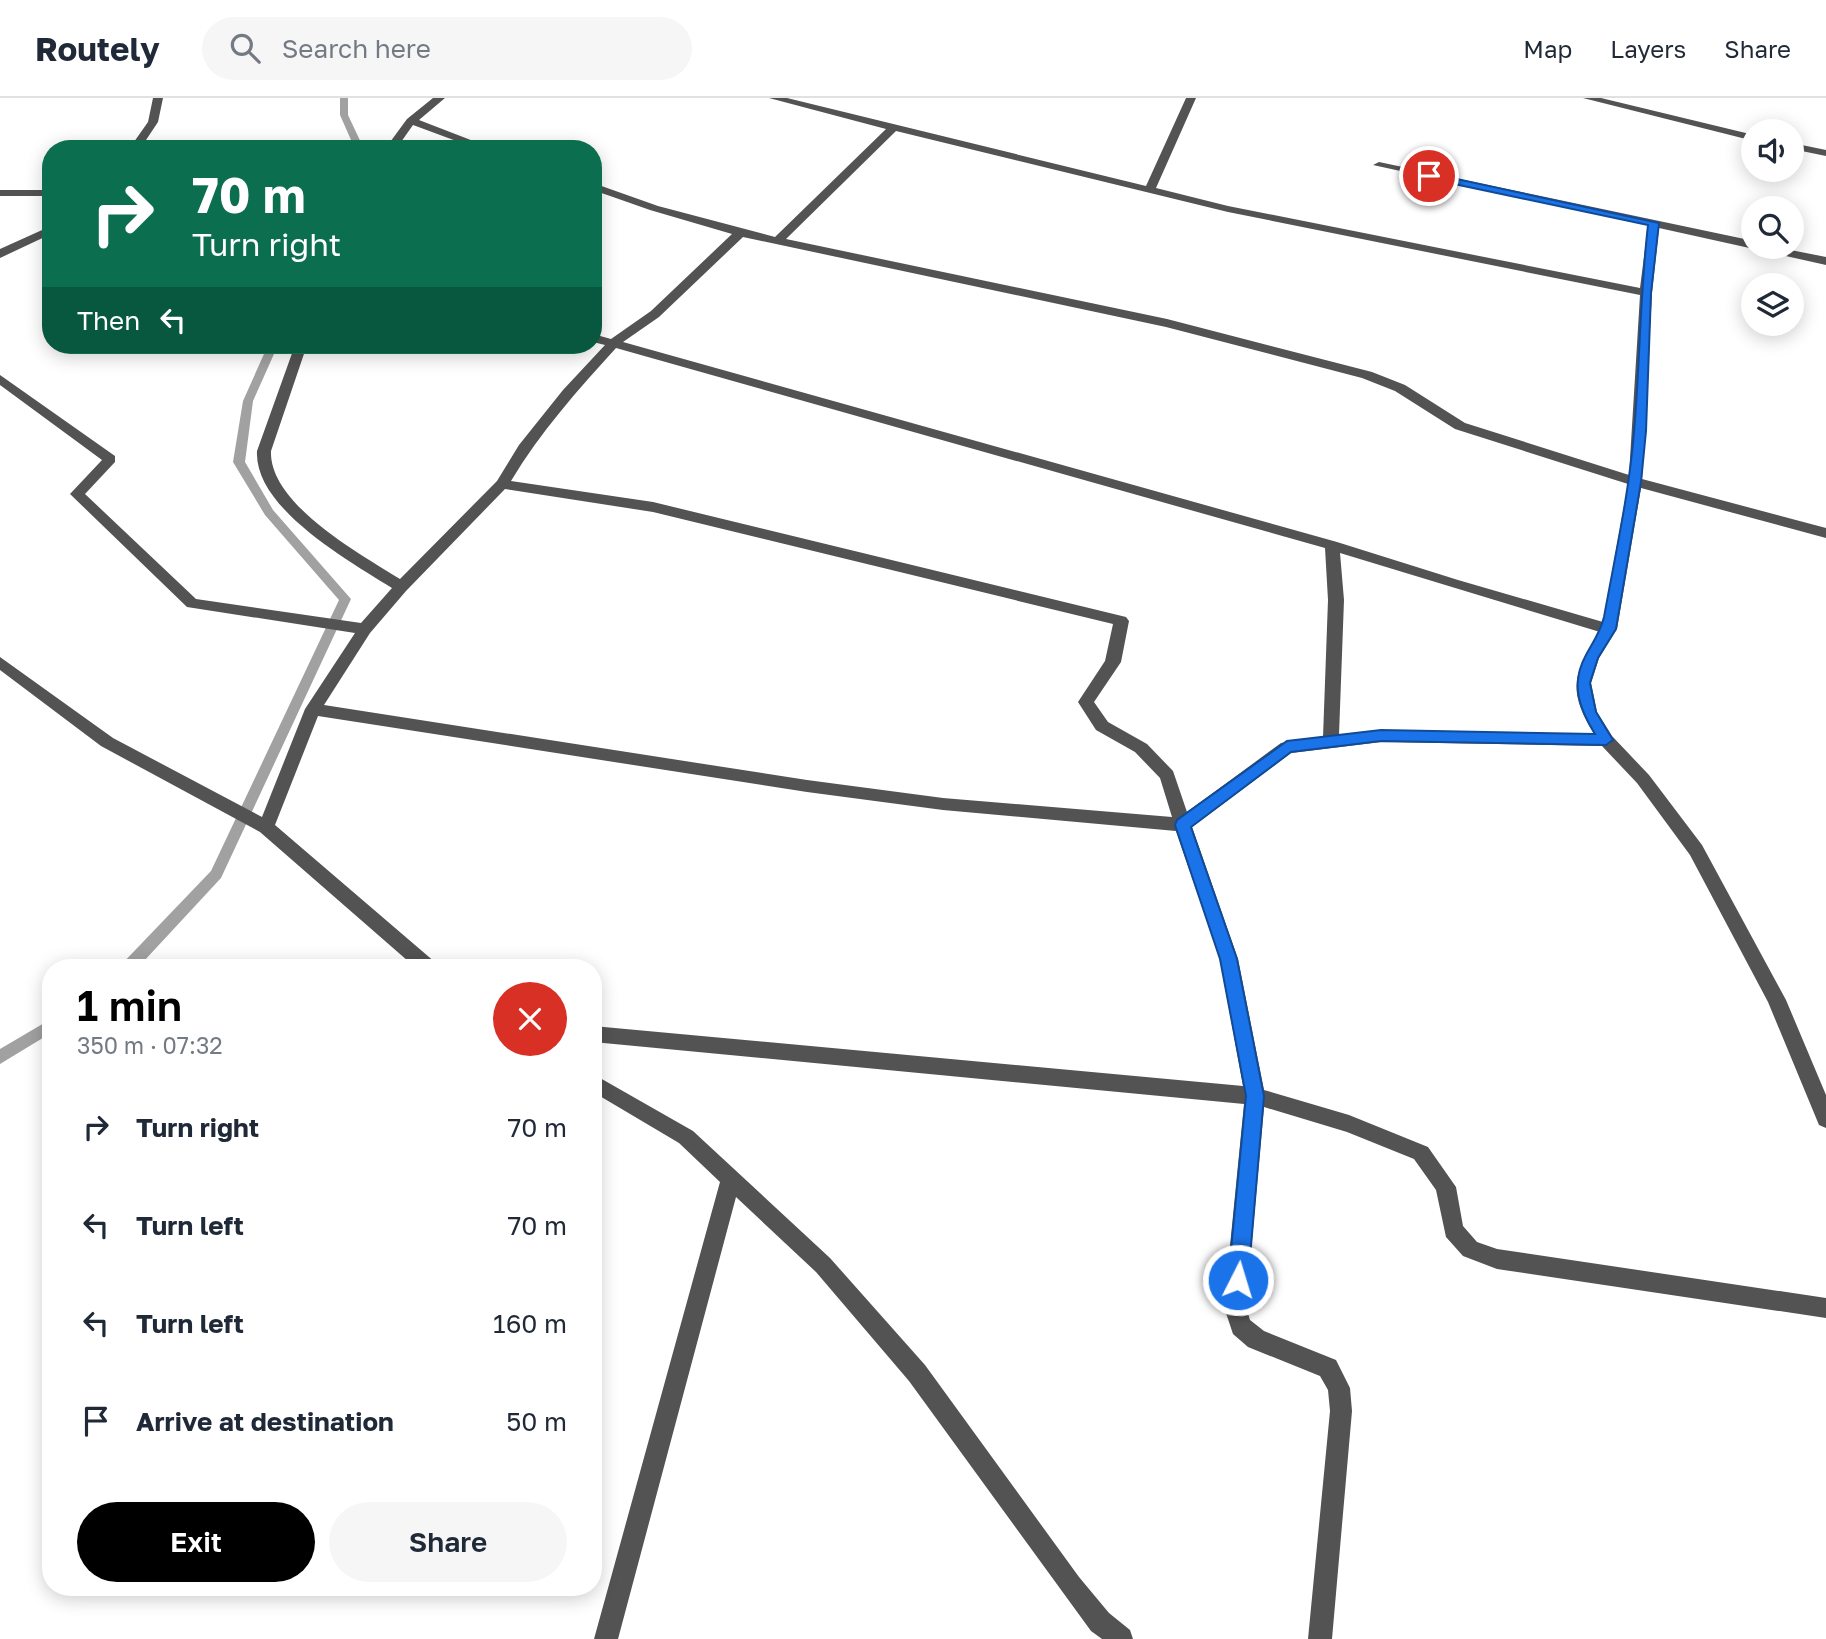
<!DOCTYPE html>
<html lang="en">
<head>
<meta charset="utf-8">
<style>
	:root { --surface:#fff; --page:#f6f6f7; --text:#1f2937; --muted:#747a83; --line:#e0e1e3; --accent:#000 }
	body { margin:0; font-family:"Golos Text",sans-serif; background:var(--page); color:var(--text); height:100vh; display:flex; flex-direction:column; font-size:26px; white-space:nowrap }
	* { box-sizing:border-box; margin:0 }
	p { font-size:23px; color:var(--muted) }
	.icon { flex:none; width:38px; height:38px; fill:none; stroke:currentColor; stroke-width:2; stroke-linecap:round; stroke-linejoin:round }
	.map { position:relative; flex:1; overflow:hidden }
	.side { position:absolute; left:42px; top:861px; width:560px; height:637px; display:flex; flex-direction:column; background:var(--surface); border-radius:28px; box-shadow:0 4px 18px #0003 }
	.side>* { flex:none }
	.guide { position:absolute; left:42px; top:42px; width:560px; height:214px; border-radius:28px; box-shadow:0 4px 18px #0003; background:#0b6e4f; color:#fff; overflow:hidden }
	.tools { position:absolute; left:1741px; top:21px; display:grid; gap:14px }
	.tools a { display:grid; place-items:center; width:63px; height:63px; border-radius:50%; background:var(--surface); box-shadow:0 4px 18px #0003; font-size:35px }
	.pin { position:absolute; display:grid; place-items:center; width:60px; height:60px; color:#fff; margin:-30px; border:4px solid #fff; border-radius:50%; box-shadow:0 2px 7px #0007 }
	.me { position:absolute; width:77px; margin:-38px; rotate:5deg; stroke-linejoin:round; filter:drop-shadow(0 0 5px #0008) }
	.turn { display:flex; align-items:center; gap:24px; height:147px; padding:0 35px; font-size:32px }
	.turn .icon { width:91px; height:91px; stroke-width:2.5 }
	.turn b { display:block; font-size:49px; line-height:60px }
	.then { display:flex; align-items:center; height:66px; padding:0 35px; background:#0003; gap:14px; font-size:26px }
	.round { display:grid; place-items:center; flex:none; width:74px; height:74px; border-radius:37px; background:var(--page) }
	.overview { display:flex; align-items:center; justify-content:space-between; height:119px; padding:0 35px }
	h1 { font-size:42px; font-weight:600; line-height:52px; color:var(--accent) }
	.button { display:flex; gap:14px; margin-top:auto; padding:14px 35px }
	.button a { flex:1; height:80px; border-radius:42px; background:var(--accent); color:#fff; font-size:28px; font-weight:600; line-height:80px; text-align:center }
	.button a+a { background:var(--page); color:var(--text) }
	ul { padding:0; list-style:none }
	li { display:flex; align-items:center; gap:21px; height:98px; padding:0 35px }
	li div { flex:1 }
	li b { display:block; font-size:26px }
	li em { font-style:normal }
	header { display:flex; align-items:center; gap:42px; box-sizing:border-box; height:98px; padding:0 35px; background:var(--surface); border-bottom:2px solid var(--line) }
	header strong { font-size:33px }
	nav { display:flex; gap:38px; margin-inline-start:auto; font-size:24px }
	.search { width:490px; height:63px; background:var(--page); display:flex; align-items:center; gap:18px; box-sizing:border-box; padding:0 24px; border-radius:38px; color:var(--muted); font-size:26px }
	.map>svg:first-child { display:block }
	.lines { fill:none; stroke-linecap:round; stroke-linejoin:round }
	.stream { fill:#a1a1a1; fill-rule:evenodd }
	.minor { fill:#535353; fill-rule:evenodd }
	.route { fill:#1a73e8; stroke:#114b97; stroke-width:2 }
</style>
</head>
<body>
<header>
<strong>Routely</strong>
<div class="search"><svg class="icon" aria-label="search" viewBox="0 0 24 24"><circle cx="10" cy="10" r="6"/><path d="M15 15l6 6"/></svg>Search here</div>
<nav><a>Map</a><a>Layers</a><a>Share</a></nav>
</header>
<div class="map">
<svg width="1826" height="1541" viewBox="0 0 1826 1541">
	<rect width="100%" height="100%" fill="#fff"/>
	<g class="lines">
		<g class="stream">
			<polygon points="340,0 348,0 348,17 364,51 355,51 340,17"/>
			<polygon points="268,247 278,247 253,303 245,364 273,412 351,501 221,780 144,863 136,870 118,870 211,773 339,502 265,417 233,364 243,303"/>
			<polygon points="51,921 51,935 0,966 0,951"/>
		</g>
		<g class="minor">
			<polygon points="153,0 163,0 158,24 140,51 129,51 148,24"/>
			<polygon points="433,0 445,0 419,22 494,51 478,51 413,27 396,51 385,51 407,21"/>
			<path d="M769,0h18l359,88 40,-88h10l-40,90 72,18 412,82 8,-63 -275,-60 6,-3 375,79v6h22l50,10v8l-167,-37 -7,65 -10,186 184,49v10l-185,-50 -24,141 -18,29 -8,25 6,29 15,24 37,39 53,70 84,155 40,95v33l-7,-3 -51,-123 -78,-147 -53,-72 -35,-37 -221,-4 -90,11 -99,74 46,132 26,131 85,25 79,32 28,40 7,39 14,16 20,7 329,49v20l-329,-49 -34,-13 -17,-19 -10,-47 -22,-31 -67,-27 -83,-25 -18,200 4,13 14,11 72,29 14,28 2,23 -20,228h-24l22,-228 -2,-21 -8,-14 -72,-29 -15,-13 -9,-27 20,-203 -651,-62v-16l650,60 -23,-127 -44,-128 -233,-21 -136,-18 -489,-76 -43,109 161,138 2,5h-22l-156,-136 -159,-86 -101,-76v-13l113,81 149,79 43,-108 50,-76 -168,-26 -117,-113 32,-34 -102,-75v-10l115,81v6l-30,32 111,105 165,24 31,-35c-43,-27 -138,-80 -135,-137l38,-106h12l-36,106c-2,53 89,103 129,128l97,-98 22,-36 44,-55 42,-45 -12,-3v-8l18,5 40,-28 81,-77 -82,-24 -57,-20v-7l65,23 117,31 111,-108zM896,33l332,81 412,83 -11,180 -164,-52 -60,-38 -33,-13 -205,-53 -381,-80zM743,139l423,90 196,51 33,13 60,38 173,55 -25,138 -145,-42 -121,-38 -714,-200 36,-25zM616,250l709,200 3,52 -5,137 -42,6 -94,69 -14,-41 -26,-27 -39,-22 -14,-20 27,-40 8,-41 -3,-4 -473,-115 -142,-21c29,-49 67,-91 105,-133zM505,391l148,23 460,112 -8,37 -27,41 18,28 39,22 25,26 12,39 -229,-19 -136,-18 -483,-75 46,-72 36,-42zM1340,455l260,79c-27,41 -33,58 -6,102l-213,-4 -42,5 5,-135z"/>
			<polygon points="1583,0 1601,0 1754,37 1754,43"/>
			<polygon points="1792,45 1826,52 1826,58 1792,51"/>
			<rect x="0" y="92" width="51" height="6"/>
			<polygon points="51,128 51,136 0,160 0,151"/>
			<polygon points="593,976 693,1033 830,1160 925,1267 1079,1479 1109,1515 1130,1532 1133,1541 1102,1541 1091,1533 909,1283 816,1174 736,1099 618,1541 594,1541 720,1084 679,1045 593,994"/>
		</g>
	</g>
	<path class="route" d="M1429,75l230,50 -8,70 -5,138 -5,51 -25,147 -18,29 -8,25 6,29 17,28 -7,5 -225,-4 -90,11 -100,75 46,132 27,137 -16,184 -3,7 -7,2 -7,-2 -3,-7 18,-184 -26,-137 -45,-134 2,-5 110,-79 94,-11 214,4c-16,-26 -25,-50 -9,-79 7,-13 15,-24 18,-38 11,-61 25,-123 30,-185 6,-69 6,-138 14,-207l-222,-47 -2,-2z"/>
</svg>
<div class="tools">
<a><svg class="icon" aria-label="sound" viewBox="0 0 24 24"><path d="M4 9h4l5-4v14l-5-4H4zM17 9q2 3 0 6"/></svg></a>
<a><svg class="icon" aria-label="search" viewBox="0 0 24 24"><circle cx="10" cy="10" r="6"/><path d="M15 15l6 6"/></svg></a>
<a><svg class="icon" aria-label="layers" viewBox="0 0 24 24"><path d="M12 4l9 5-9 5-9-5zM3 14l9 5 9-5"/></svg></a>
</div>
<div class="pin" style="left:1429px;top:78px;background:#d93025"><svg class="icon" aria-label="arrive" viewBox="0 0 24 24"><path d="M6 21V4h12l-3 4 3 4H6"/></svg></div>
<svg class="me" style="left:1238px;top:1182px" viewBox="-20 -20 40 40"><circle r="17" fill="#1a73e8" stroke="#fff" stroke-width="3"/><path d="M0-11L8 9 0 5-8 9z" fill="#fff"/></svg>
<div class="guide">
<div class="turn"><svg class="icon" aria-label="right" viewBox="0 0 24 24"><path d="M7 20v-9h11M14 6l5 5-5 5"/></svg><div><b>70 m</b>Turn right</div></div>
<div class="then">Then<svg class="icon" aria-label="left" viewBox="0 0 24 24"><path d="M17 20v-9H6M10 6l-5 5 5 5"/></svg></div>
</div>
<section class="side">
<div class="overview"><div><h1>1 min</h1><p>350 m · 07:32</p></div><a class="round" style="background:#d93025;color:#fff"><svg class="icon" aria-label="close" viewBox="0 0 24 24"><path d="M6 6l12 12M18 6L6 18"/></svg></a></div>
<ul>
<li><svg class="icon" aria-label="right" viewBox="0 0 24 24"><path d="M7 20v-9h11M14 6l5 5-5 5"/></svg><div><b>Turn right</b></div><em>70 m</em></li>
<li><svg class="icon" aria-label="left" viewBox="0 0 24 24"><path d="M17 20v-9H6M10 6l-5 5 5 5"/></svg><div><b>Turn left</b></div><em>70 m</em></li>
<li><svg class="icon" aria-label="left" viewBox="0 0 24 24"><path d="M17 20v-9H6M10 6l-5 5 5 5"/></svg><div><b>Turn left</b></div><em>160 m</em></li>
<li><svg class="icon" aria-label="arrive" viewBox="0 0 24 24"><path d="M6 21V4h12l-3 4 3 4H6"/></svg><div><b>Arrive at destination</b></div><em>50 m</em></li>
</ul>
<div class="button"><a>Exit</a><a>Share</a></div>
</section>
</div>
</body>
</html>
